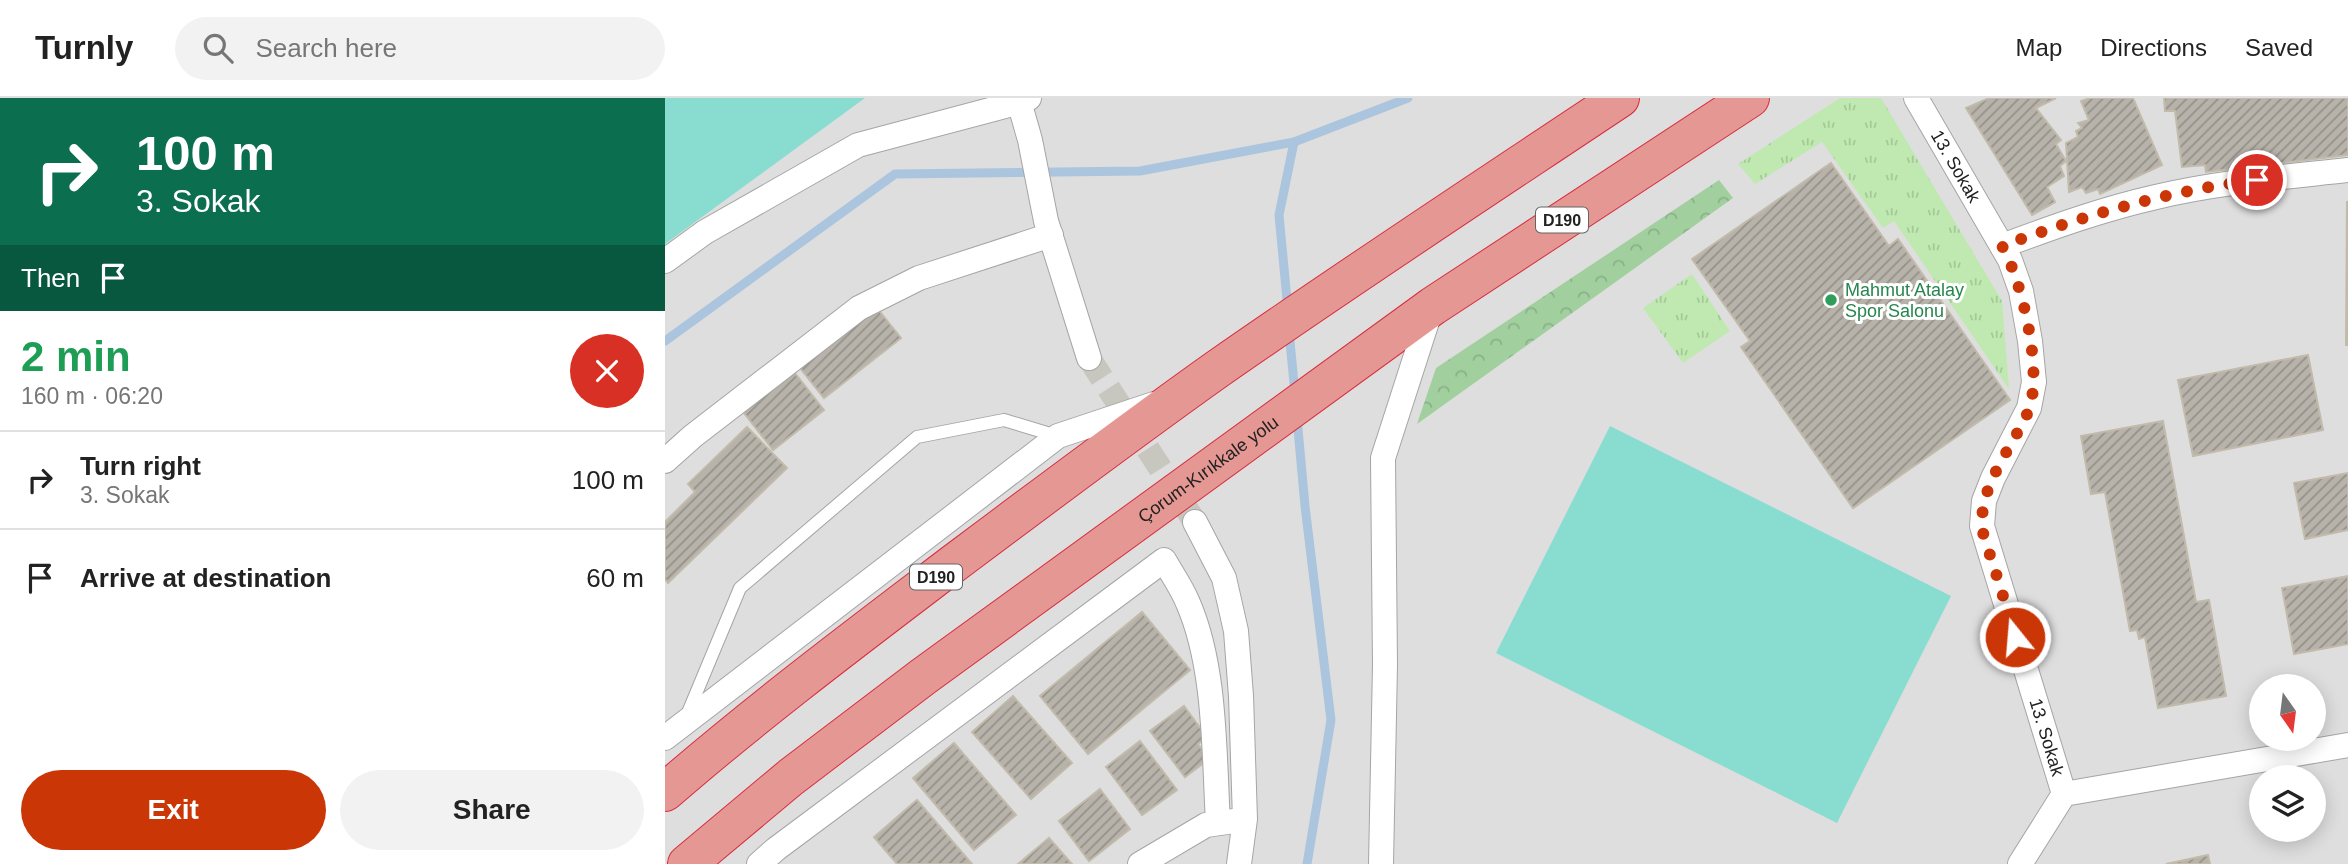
<!DOCTYPE html>
<html lang="en">
<head>
<meta charset="utf-8">
<style>
	:root { --surface:#fff; --page:#f2f2f2; --text:#222; --muted:#767676; --line:#e0e0e0; --accent:#cb3607 }
	body { margin:0; font-family:Helvetica,sans-serif; background:var(--page); color:var(--text); height:100vh; display:flex; flex-direction:column; font-size:26px; white-space:nowrap }
	* { box-sizing:border-box; margin:0 }
	p { font-size:23px; color:var(--muted) }
	.icon { flex:none; width:38px; height:38px; fill:none; stroke:currentColor; stroke-width:2; stroke-linecap:round; stroke-linejoin:round }
	.map { position:relative; flex:1; overflow:hidden }
	.details { display:flex; flex-direction:column; background:var(--surface); width:665px }
	.details>* { flex:none }
	.guide { background:#0b6e4f; color:#fff; overflow:hidden }
	.needle { width:46px; rotate:166deg }
	.buttons { position:absolute; left:1584px; top:576px; display:grid; gap:14px }
	.buttons a { display:grid; place-items:center; width:77px; height:77px; border-radius:50%; background:var(--surface); box-shadow:0 4px 18px #0003; font-size:35px }
	.pin { position:absolute; display:grid; place-items:center; width:60px; height:60px; color:#fff; margin:-30px; border:4px solid #fff; border-radius:50%; box-shadow:0 2px 7px #0007 }
	.me { position:absolute; width:77px; margin:-38px; rotate:343deg; stroke-linejoin:round; filter:drop-shadow(0 0 5px #0008) }
	.turn { display:flex; align-items:center; gap:24px; height:147px; padding:0 21px; font-size:32px }
	.turn .icon { width:91px; height:91px; stroke-width:2.5 }
	.turn b { display:block; font-size:49px; line-height:60px }
	.then { display:flex; align-items:center; height:66px; padding:0 21px; background:#0003; gap:14px; font-size:26px }
	.round { display:grid; place-items:center; flex:none; width:74px; height:74px; border-radius:37px; background:var(--page) }
	.summary { display:flex; align-items:center; justify-content:space-between; height:119px; padding:0 21px }
	h1 { font-size:42px; font-weight:700; line-height:52px; color:#1e9e55 }
	.primary-button { display:flex; gap:14px; margin-top:auto; padding:14px 21px }
	.primary-button a { flex:1; height:80px; border-radius:42px; background:var(--accent); color:#fff; font-size:28px; font-weight:700; line-height:80px; text-align:center }
	.primary-button a+a { background:var(--page); color:var(--text) }
	ul { padding:0; list-style:none }
	li { display:flex; align-items:center; gap:21px; height:98px; padding:0 21px; border-top:2px solid var(--line) }
	li div { flex:1 }
	li b { display:block; font-size:26px }
	li em { font-style:normal }
	header { display:flex; align-items:center; gap:42px; box-sizing:border-box; height:98px; padding:0 35px; background:var(--surface); border-bottom:2px solid var(--line) }
	header strong { font-size:33px }
	nav { display:flex; gap:38px; margin-inline-start:auto; font-size:24px }
	.search { width:490px; height:63px; background:var(--page); display:flex; align-items:center; gap:18px; box-sizing:border-box; padding:0 24px; border-radius:38px; color:var(--muted); font-size:26px }
	main { display:flex; flex:1; min-height:0 }
	.map>svg:first-child { display:block }
	.residential { fill:#dfdede; fill-rule:evenodd }
	.grass { fill:url(#grass-tufts) }
	.forest { fill:url(#forest-crowns) }
	.pitch { fill:#89ddd0 }
	.lines { fill:none; stroke-linecap:round; stroke-linejoin:round }
	.stream { stroke:#aac5dd; stroke-width:9 }
	.building { fill:url(#building-hatch); stroke:#c2bbab; stroke-width:2 }
	.street-tunnel { stroke:#c7c7c0; stroke-width:24; stroke-dasharray:24 12; stroke-linecap:butt }
	.lane-casing { stroke:#a5a5a5; stroke-width:14 }
	.street-casing { stroke:#a5a5a5; stroke-width:26 }
	.highway-casing { stroke:#d62e3f; stroke-width:40 }
	.lane { stroke:#fff; stroke-width:12 }
	.street { stroke:#fff; stroke-width:24 }
	.highway { stroke:#e59893; stroke-width:38 }
	.route { stroke:#cb3607; stroke-width:12; stroke-dasharray:0 21.6 }
	.leisure-dot { fill:#2e9e5b; stroke:#fff; stroke-width:2.5 }
	.labels { text-anchor:middle; dominant-baseline:central; stroke-width:6; stroke-linejoin:round; paint-order:stroke }
	.shield { fill:#fff; stroke:#646464; stroke-width:2 }
	.shield-label { font-size:16px; font-weight:bold; fill:#212121 }
	.street-label { font-size:18px; fill:#212121; stroke:#fff }
	.leisure-label { font-size:18px; fill:#27864d; stroke:#fff; text-anchor:start }
</style>
</head>
<body>
<header>
<strong>Turnly</strong>
<div class="search"><svg class="icon" aria-label="search" viewBox="0 0 24 24"><circle cx="10" cy="10" r="6"/><path d="M15 15l6 6"/></svg>Search here</div>
<nav><a>Map</a><a>Directions</a><a>Saved</a></nav>
</header>
<main>
<section class="details">
<div class="guide">
<div class="turn"><svg class="icon" aria-label="right" viewBox="0 0 24 24"><path d="M7 20v-9h11M14 6l5 5-5 5"/></svg><div><b>100 m</b>3. Sokak</div></div>
<div class="then">Then<svg class="icon" aria-label="arrive" viewBox="0 0 24 24"><path d="M6 21V4h12l-3 4 3 4H6"/></svg></div>
</div>
<div class="summary"><div><h1>2 min</h1><p>160 m · 06:20</p></div><a class="round" style="background:#d93025;color:#fff"><svg class="icon" aria-label="close" viewBox="0 0 24 24"><path d="M6 6l12 12M18 6L6 18"/></svg></a></div>
<ul>
<li><svg class="icon" aria-label="right" viewBox="0 0 24 24"><path d="M7 20v-9h11M14 6l5 5-5 5"/></svg><div><b>Turn right</b><p>3. Sokak</p></div><em>100 m</em></li>
<li><svg class="icon" aria-label="arrive" viewBox="0 0 24 24"><path d="M6 21V4h12l-3 4 3 4H6"/></svg><div><b>Arrive at destination</b></div><em>60 m</em></li>
</ul>
<div class="primary-button"><a>Exit</a><a>Share</a></div>
</section>
<div class="map">
<svg width="1683" height="766" viewBox="0 0 1683 766">
	<defs>
		<pattern id="grass-tufts" width="24" height="20" patternUnits="userSpaceOnUse" patternTransform="scale(1.75)"><rect width="24" height="20" fill="#bfe9b0"/><path d="M3 7l-1-3M5 7V3M7 7l1-3M15 17l-1-3M17 17v-4M19 17l1-3" fill="none" stroke="#a4c897"/></pattern>
		<pattern id="forest-crowns" width="20" height="18" patternUnits="userSpaceOnUse" patternTransform="scale(1.75)"><rect width="20" height="18" fill="#a1cf9e"/><path d="M2 6a3 3 0 1 1 6 0M12 15a3 3 0 1 1 6 0" fill="none" stroke="#8ab188"/></pattern>
		<pattern id="building-hatch" width="6" height="6" patternUnits="userSpaceOnUse" patternTransform="scale(1.75)"><rect width="6" height="6" fill="#b7b3aa"/><path d="M-1 1l2-2M0 6l6-6M5 7l2-2" fill="none" stroke="#94918a"/></pattern>
	</defs>
	<rect width="100%" height="100%" fill="#f1f0e8"/>
	<path class="residential" d="M0,0h1683v766h-1683zM1596,588h52v52h-52zM1596,679h52v53h-52z"/>
	<g class="grass">
		<polygon points="1175,0 1216,0 1337,203 1344,291 1229,123 1218,130 1157,44 1090,86 1073,66"/>
		<polygon points="1027,176 1065,233 1018,265 978,210"/>
	</g>
	<polygon class="forest" points="1054,82 1068,100 752,326 771,270"/>
	<g class="pitch">
		<polygon points="0,0 200,0 0,146"/>
		<polygon points="945,328 1286,498 1172,725 831,555"/>
	</g>
	<g class="lines">
		<g class="stream">
			<polyline points="623,212 614,117 629,44"/>
			<polyline points="624,233 630,296"/>
			<polyline points="0,243 230,76 475,73 629,44 743,0"/>
			<polyline points="632,320 640,408 666,622 642,766"/>
		</g>
	</g>
	<g class="building">
		<polygon points="1324,0 1391,0 1371,10 1396,42 1391,46 1401,63 1395,68 1399,78 1382,89 1390,104 1367,117 1301,10"/>
		<polygon points="1425,0 1468,0 1497,67 1435,96 1433,91 1421,95 1417,89 1404,94 1401,45 1413,39 1411,33 1417,30 1413,25 1424,22 1416,3"/>
		<polygon points="1499,0 1683,0 1683,57 1541,74 1540,67 1517,69 1510,13 1500,13"/>
		<polygon points="1166,65 1224,148 1233,141 1345,302 1188,410 1076,249 1085,243 1027,161"/>
		<polygon points="1682,104 1683,104 1683,247 1681,247"/>
		<polygon points="212,210 236,240 159,300 135,270"/>
		<polygon points="1643,257 1658,332 1528,358 1513,282"/>
		<polygon points="126,270 159,312 108,352 75,310"/>
		<polygon points="1498,323 1531,504 1544,502 1561,598 1493,610 1480,539 1474,541 1472,532 1465,533 1440,394 1426,396 1416,338"/>
		<polygon points="82,329 122,370 3,485 0,481 0,424 30,394 23,386"/>
		<polygon points="1683,375 1683,432 1640,441 1629,385"/>
		<polygon points="1683,478 1683,546 1629,556 1617,490"/>
		<polygon points="477,514 525,572 423,656 375,598"/>
		<polygon points="348,598 407,665 366,701 307,634"/>
		<polygon points="519,608 542,639 533,646 544,661 520,679 485,633"/>
		<polygon points="475,643 512,692 477,717 441,669"/>
		<polygon points="289,645 351,717 309,752 248,680"/>
		<polygon points="435,691 465,731 424,763 394,723"/>
		<polygon points="252,702 307,766 232,766 209,739"/>
		<polygon points="384,740 407,766 353,766"/>
		<polygon points="1543,757 1545,766 1501,766"/>
	</g>
	<g class="lines">
		<polyline class="street-tunnel" points="424,260 530,424"/>
		<defs>
			<polyline id="lane" points="22,617 75,490 252,339 339,322 392,338"/>
			<g id="street">
				<polyline points="353,0 365,42 381,123 424,260"/>
				<path id="s1" d="M1251,0l94,162 11,31 9,50 4,41 -5,26 -36,70 -9,23 -2,25 82,268 -44,70"/>
				<path d="M1337,148c51,-19 101,-37 154,-49 63,-15 128,-20 192,-27"/>
				<polyline points="0,163 40,134 193,47 355,4 364,0"/>
				<polyline points="0,363 28,338 194,210 254,180 386,137"/>
				<polyline points="530,424 559,480 571,533 576,598 580,721 574,766"/>
				<polyline points="0,640 393,338 489,306"/>
				<polyline points="1399,696 1683,647"/>
				<path d="M94,766l17,-15 388,-289c8,14 18,28 24,43 28,64 26,151 30,220"/>
				<polyline points="475,766 541,727 569,723"/>
				<polyline points="716,766 720,567 718,360 767,208"/>
			</g>
			<g id="highway">
				<path d="M0,694c91,-79 188,-152 284,-225 88,-66 177,-133 267,-197 133,-93 269,-182 404,-272"/>
				<path id="s2" d="M22,766l104,-87 133,-101 509,-370 317,-208"/>
			</g>
		</defs>
		<use href="#lane" class="lane-casing"/>
		<use href="#street" class="street-casing"/>
		<use href="#highway" class="highway-casing"/>
		<use href="#lane" class="lane"/>
		<use href="#street" class="street"/>
		<use href="#highway" class="highway"/>
	</g>
	<g class="lines">
		<path class="route" d="M1350,539c-8,-28 -16,-55 -25,-82 -3,-10 -8,-21 -8,-31 -1,-41 30,-76 46,-112 16,-38 -6,-132 -26,-166 84,-31 165,-55 255,-66"/>
	</g>
	<circle class="leisure-dot" cx="1166" cy="202" r="7"/>
	<g class="labels">
		<g class="shield">
			<rect x="871" y="109.5" width="52" height="25" rx="5"/>
			<rect x="245" y="466.5" width="52" height="25" rx="5"/>
		</g>
		<g class="shield-label">
			<text x="897" y="122">D190</text>
			<text x="271" y="479">D190</text>
		</g>
		<g class="street-label">
			<text stroke="none"><textPath href="#s1" startOffset="79">13. Sokak</textPath></text>
			<text stroke="none"><textPath href="#s2" startOffset="654">Çorum-Kırıkkale yolu</textPath></text>
			<text stroke="none"><textPath href="#s1" startOffset="688">13. Sokak</textPath></text>
		</g>
		<g class="leisure-label">
			<text x="1180" y="192">Mahmut Atalay<tspan x="1180" dy="21">Spor Salonu</tspan></text>
		</g>
	</g>
</svg>
<div class="buttons">
<a><svg class="needle" viewBox="-14 -14 28 28"><path d="M0-13l5 13h-10z" fill="#e53935"/><path d="M0 13l5-13h-10z" fill="#767676"/></svg></a>
<a><svg class="icon" aria-label="layers" viewBox="0 0 24 24"><path d="M12 4l9 5-9 5-9-5zM3 14l9 5 9-5"/></svg></a>
</div>
<div class="pin" style="left:1592px;top:82px;background:#d93025"><svg class="icon" aria-label="arrive" viewBox="0 0 24 24"><path d="M6 21V4h12l-3 4 3 4H6"/></svg></div>
<svg class="me" style="left:1350px;top:539px" viewBox="-20 -20 40 40"><circle r="17" fill="#cb3607" stroke="#fff" stroke-width="3"/><path d="M0-11L8 9 0 5-8 9z" fill="#fff"/></svg>
</div>
</main>
</body>
</html>
